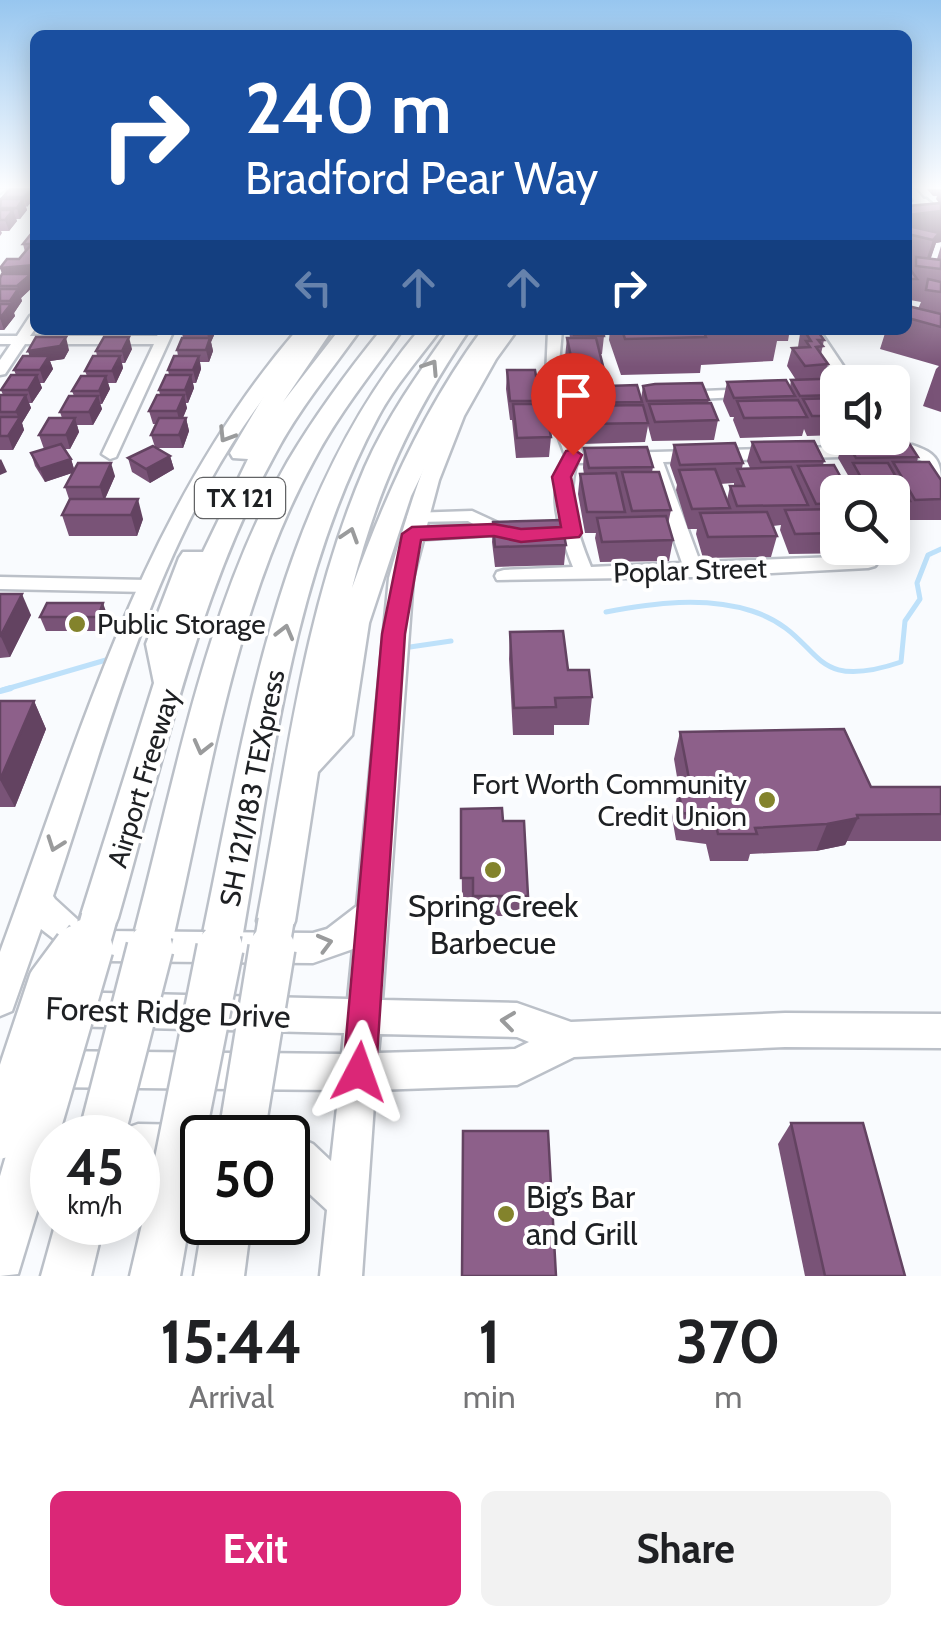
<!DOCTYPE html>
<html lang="en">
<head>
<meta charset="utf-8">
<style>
	:root { --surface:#fff; --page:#f2f2f2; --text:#202124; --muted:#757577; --accent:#db2777 }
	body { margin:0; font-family:Cabin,sans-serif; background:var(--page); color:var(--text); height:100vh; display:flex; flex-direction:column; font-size:38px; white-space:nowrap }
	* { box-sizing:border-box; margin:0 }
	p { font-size:32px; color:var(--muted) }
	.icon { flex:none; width:55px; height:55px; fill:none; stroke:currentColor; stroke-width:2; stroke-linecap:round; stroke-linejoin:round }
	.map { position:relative; height:1276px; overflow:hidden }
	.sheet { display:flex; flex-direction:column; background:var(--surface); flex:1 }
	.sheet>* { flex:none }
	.hud { position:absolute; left:30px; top:30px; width:882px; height:305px; border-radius:15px; box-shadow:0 5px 25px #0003; background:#1a4fa0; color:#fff; overflow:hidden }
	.fabs { position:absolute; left:820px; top:365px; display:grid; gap:20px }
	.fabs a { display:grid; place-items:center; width:90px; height:90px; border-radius:15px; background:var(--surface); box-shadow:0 5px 25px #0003; font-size:50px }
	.speed { position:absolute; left:30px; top:1115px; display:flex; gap:20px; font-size:50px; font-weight:700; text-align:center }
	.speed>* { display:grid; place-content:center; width:130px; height:130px; border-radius:50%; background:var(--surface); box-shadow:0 5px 25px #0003; line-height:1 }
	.speed small { font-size:25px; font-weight:400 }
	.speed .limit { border:5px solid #111; border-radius:15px; background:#fff; color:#111 }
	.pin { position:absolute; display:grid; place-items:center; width:85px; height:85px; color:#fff; margin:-102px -42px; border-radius:50% 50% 50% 0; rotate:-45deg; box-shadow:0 0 10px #0007 }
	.pin .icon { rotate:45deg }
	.me { position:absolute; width:110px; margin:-55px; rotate:4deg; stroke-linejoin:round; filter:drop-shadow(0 0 8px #0008) }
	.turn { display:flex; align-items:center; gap:35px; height:210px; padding:0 50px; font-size:45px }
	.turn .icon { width:130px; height:130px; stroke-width:2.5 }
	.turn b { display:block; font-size:70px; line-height:85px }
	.lanes { display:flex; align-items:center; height:95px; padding:0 50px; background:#0003; justify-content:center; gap:50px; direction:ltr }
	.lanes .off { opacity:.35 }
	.eta { display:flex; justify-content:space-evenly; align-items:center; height:170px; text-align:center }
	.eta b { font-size:60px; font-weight:700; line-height:70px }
	.primary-button { display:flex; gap:20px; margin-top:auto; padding:20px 50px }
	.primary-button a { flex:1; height:115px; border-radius:15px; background:var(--accent); color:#fff; font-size:40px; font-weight:700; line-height:115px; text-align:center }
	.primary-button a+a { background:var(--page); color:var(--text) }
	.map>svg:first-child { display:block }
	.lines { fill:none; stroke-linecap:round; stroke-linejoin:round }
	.stream-far1 { stroke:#bee1fa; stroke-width:5 }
	.stream { stroke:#bee1fa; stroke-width:6 }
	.minor-casing { stroke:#bbc0c8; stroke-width:5 }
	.major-casing { stroke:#bbc0c8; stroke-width:5 }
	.highway-casing { stroke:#bbc0c8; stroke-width:5 }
	.minor { fill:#fff; fill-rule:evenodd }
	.major { fill:#fff; fill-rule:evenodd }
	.highway { fill:#fff; fill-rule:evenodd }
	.highway-bridge-far1-casing { stroke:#bbc0c8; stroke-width:40; stroke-linecap:butt }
	.highway-bridge-casing { stroke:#bbc0c8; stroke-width:50; stroke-linecap:butt }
	.highway-bridge-far1 { stroke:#fff; stroke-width:35 }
	.highway-bridge { stroke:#fff; stroke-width:45 }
	.wall { fill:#795377; fill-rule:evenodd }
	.shaded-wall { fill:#634361 }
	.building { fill:#8d608a; stroke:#634361; stroke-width:2.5 }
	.oneway { stroke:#9a9b9c }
	.route { fill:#db2777; stroke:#8e194d; stroke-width:2.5 }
	.poi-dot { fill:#83832c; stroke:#fff; stroke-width:4 }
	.labels { text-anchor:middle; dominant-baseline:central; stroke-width:8; stroke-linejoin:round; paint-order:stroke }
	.shield { fill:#fff; stroke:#626365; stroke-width:2.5 }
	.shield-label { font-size:25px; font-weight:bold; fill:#1e2023 }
	.street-label { font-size:28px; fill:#1e2023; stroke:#fff }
	.poi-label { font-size:28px; fill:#1e2023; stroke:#fff; text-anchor:start }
	.near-poi-label { font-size:32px; fill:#1e2023; stroke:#fff }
	.near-street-label { font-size:32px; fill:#1e2023; stroke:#fff }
</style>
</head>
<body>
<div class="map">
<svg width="941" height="1276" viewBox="0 0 941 1276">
	<rect width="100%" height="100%" fill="#f9fbfe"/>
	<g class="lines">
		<g class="stream-far1">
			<path d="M606,612c47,-9 99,-16 146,-1 74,24 51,84 149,51l4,-41 15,-22 -3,-16 11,-28 13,-6"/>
			<polyline points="410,647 451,641"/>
			<polyline points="3,690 106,660"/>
		</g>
		<polyline class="stream" points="0,691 11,688"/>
		<defs>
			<g id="minor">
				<polygon points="0,189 6,189 0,193"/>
				<polygon points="908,189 915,189 926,202 908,212 908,205 914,201"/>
				<polygon points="35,315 35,329 30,336 157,336 161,330 173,332 116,457 110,459 102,454 154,344 25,344 5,374 0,375 0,360 11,344 0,344 0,336 17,336 30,316"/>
				<path d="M548,330h14l-3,34 3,32 39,-1 7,4 -7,4 -37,2 19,49 329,-9c22,7 29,14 29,36l-6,-1 -11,-18 -15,-7 -246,7 37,100 163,-6 -4,-8h18l5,8 -7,10 -7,2 -174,9 -197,3 -2,-4 2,-4 7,-2 69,-3c-14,-35 -27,-77 -8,-112l-20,-54zM647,462l35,101 -91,4c-13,-32 -26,-70 -14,-104z"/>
				<polygon points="805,330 819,330 854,382 840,382"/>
				<polygon points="751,389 758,393 756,396 680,400 673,396 680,392"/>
				<polygon points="472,511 524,535 515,541 494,535 412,540 403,534 412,528 475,525 468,521 416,522 410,521 407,517 410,513"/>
				<polygon points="0,577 147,580 156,586 147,592 0,589"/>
			</g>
			<g id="major">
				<polygon points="916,199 926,199 941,212 941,223 916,205"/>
				<path d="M297,330h17c-37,50 -74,96 -104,151 -72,129 -110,276 -157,415l2,3 23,21 28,11 207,2 14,-4 30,-23 32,-328c25,-89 52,-175 111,-248h17l-21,29 -32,57 -25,64 -26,98 -31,422 135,3 54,19 214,-9 156,1v34l-156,-1 -211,10 -57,28 -142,5 -13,186h-42l7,-66 -39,-36v-36h-11l11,-5 25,11 18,17 8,-71 -294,-3 -13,-5 -5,-13 5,-13 13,-5 297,3 2,-21 -279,-7 -12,-5 -5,-12 5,-12 12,-5 283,7 5,-50 -40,14 -207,-2 -43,-15 -22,-17 -29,82 -12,5v-64c80,-217 143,-444 297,-622zM380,1034l137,3 12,5 -14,7 -137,4z"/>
				<polygon points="138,1124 193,1125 207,1130 209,1138 202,1138 202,1159 193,1163 138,1162 138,1138 121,1138 124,1129"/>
			</g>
			<g id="highway">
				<path d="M311,330h21l-49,72 56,-72h21c-30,42 -62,80 -86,126 -78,142 -111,307 -156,462l-5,12 -14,5 -14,-5 -5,-12 74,-235 -8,-39 33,-86 4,-6h20l45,-93 -15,-1 -3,-5 47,-79z"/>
				<path d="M381,330h21c-31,44 -64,84 -89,132 -78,143 -103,315 -139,472l-6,13 -14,5 -14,-5 -6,-13c42,-158 72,-330 154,-473 28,-47 59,-89 93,-131z"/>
				<path d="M419,330h21c-21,29 -45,55 -62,87 -85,159 -105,341 -135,516l-6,13 -14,5 -14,-5 -6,-13c44,-211 73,-432 216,-603z"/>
				<path d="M449,330h20c-58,86 -91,157 -117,258 33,-92 72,-179 130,-258h20l-34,49 -57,117 -42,127 -17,112 -34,37 -23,149 -5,12 -14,6 -14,-6 -5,-12c29,-152 46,-310 108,-454 22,-50 53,-93 84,-137z"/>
				<polygon points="175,1150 192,1156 198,1173 180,1276 130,1276 158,1156"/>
				<polygon points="18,1171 35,1178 42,1195 18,1274 0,1276 0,1181"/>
				<polygon points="56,1222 104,1222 91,1276 41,1276"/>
				<polygon points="203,1222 251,1222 244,1276 194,1276"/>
			</g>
		</defs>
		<use href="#minor" class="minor-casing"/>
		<use href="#major" class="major-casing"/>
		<use href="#highway" class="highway-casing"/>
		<use href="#minor" class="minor"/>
		<use href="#major" class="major"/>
		<use href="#highway" class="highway"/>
		<defs>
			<g id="highway-bridge-far1">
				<polyline points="75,950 85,937"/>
				<polyline points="90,950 99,918"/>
				<polyline points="150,950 154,934"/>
				<polyline points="220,950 223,933"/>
				<polyline points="271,950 276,921"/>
			</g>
			<g id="highway-bridge">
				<polyline points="0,1136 51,983 77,948"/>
				<polyline points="101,1138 150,948"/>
				<polyline points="241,1138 272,948"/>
				<polyline points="175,1173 220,948"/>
				<polyline points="18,1195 90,948"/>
			</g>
		</defs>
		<use href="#highway-bridge-far1" class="highway-bridge-far1-casing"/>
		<use href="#highway-bridge" class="highway-bridge-casing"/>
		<use href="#highway-bridge-far1" class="highway-bridge-far1"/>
		<use href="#highway-bridge" class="highway-bridge"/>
	</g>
	<g class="wall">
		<polygon points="10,189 35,189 35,197 33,197 34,199 26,207 27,210 20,219 16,219 17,221 9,231 1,231 2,233 0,236 0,200 4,199 3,197"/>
		<path d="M927,189h14v53l-5,1 -5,15 6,1 4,-13v166l-18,-6 13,-37 3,-3 -59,-17 6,-19h22v-124l31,-3 -3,-4 1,-3h-4zM910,300l11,2 -3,7 -10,-3z"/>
		<polygon points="35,229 35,277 32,277 35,285 21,298 22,301 14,313 15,316 4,330 0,330 0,278 25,252 23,244"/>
		<polygon points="569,330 603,330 604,336 602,354 600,354 603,366 601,385 571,385 565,357 567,338 570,338"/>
		<polygon points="610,330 817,330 824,340 821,354 828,364 824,379 838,382 838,435 807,436 804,429 802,436 740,438 733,420 734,417 730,417 723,401 727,382 790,387 791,380 796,380 787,366 792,348 798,347 800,334 789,335 788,341 777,341 773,361 701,365 700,373 621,375 609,340"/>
		<polygon points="182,333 215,333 211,342 213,351 209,362 200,362 201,369 196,383 193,383 194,388 188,403 185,403 187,408 183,418 186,418 189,431 183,448 157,448 170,456 174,469 150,483 132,472 128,458 155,447 151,435 156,424 153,424 149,411 160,395 159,390 169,375 168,370 178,356 177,350 183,338"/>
		<polygon points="132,349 125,363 122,363 123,368 116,383 108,383 110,389 102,404 100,404 102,409 93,425 77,425 79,432 70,449 64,449 71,459 74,469 115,476 105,499 143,519 137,536 69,536 62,515 69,499 65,487 72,473 45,482 35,466 31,453 44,449 39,435 62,418 60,412 74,396 72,391 87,376 85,371 97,356 96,351"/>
		<polygon points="69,350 64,359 50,361 53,369 44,383 40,383 42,388 32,403 29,403 31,408 22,423 24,430 13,450 0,450 0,395 3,395 1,390 16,375 14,370 30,356 28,351"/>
		<polygon points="507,370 544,401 551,437 549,457 516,458 512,420 510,420 506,389"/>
		<polygon points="643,386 709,400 708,403 718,420 714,440 652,441 648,426 645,442 583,444 575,406 577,387 641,399"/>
		<polygon points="844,438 918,457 917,462 941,480 941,520 908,520 905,515 903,521 892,521 892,492 851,492 847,483 849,477 838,458"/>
		<path d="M752,442l72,19 -1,4 15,27v56h22l-2,5 -69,1 -9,-24 1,-5 -8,1 4,10 -6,21 -68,1 -7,-24 1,-5h-9l-12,-39 1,-5 -7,-20 4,-20 69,18 -1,5h8l-3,-7zM734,483v3h-4l-3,14 -7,-16z"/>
		<polygon points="584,448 653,467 652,472 671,510 668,524 673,540 669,561 600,562 595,538 596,533 585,533 578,494 580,474 584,474 583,468"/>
		<polygon points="493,522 566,545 564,565 495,567 492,542"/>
		<polygon points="0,594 31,615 10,657 0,658"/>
		<polygon points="40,617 108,617 103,631 46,631"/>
		<polygon points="510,632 592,697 589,725 554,725 554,735 513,735 509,659"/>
		<polygon points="0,701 34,701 46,729 15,807 0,807"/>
		<polygon points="680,732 871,787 941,787 941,841 847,841 845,845 816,851 750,854 748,861 710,861 706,844 676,840 672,817 679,789 674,759"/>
		<polygon points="461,809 503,821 528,896 527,916 473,916 473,898 462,898"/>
		<polygon points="791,1123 905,1276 805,1276 778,1144"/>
	</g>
	<g class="shaded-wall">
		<polygon points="31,189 34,199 27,207 24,197"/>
		<polygon points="23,199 27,210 20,219 17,208"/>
		<polygon points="13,210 17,221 9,231 5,220"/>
		<polygon points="941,211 941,242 936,243 928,265 924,267 933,240 908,234 908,215"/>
		<polygon points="35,265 35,277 32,277 35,285 21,298 17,286 4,280 0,268"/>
		<polygon points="18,289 22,301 14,313 15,316 4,330 0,318 11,304 10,301"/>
		<polygon points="209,330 214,330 215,333 211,342 213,351 209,362 206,350 209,342 207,333"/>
		<polygon points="66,337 69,350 64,359 50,361 53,369 44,383 40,370 32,363 28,351"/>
		<polygon points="129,337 132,349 125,363 122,351"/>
		<polygon points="120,356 123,368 116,383 112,371"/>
		<polygon points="199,356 201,369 196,383 193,370"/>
		<polygon points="37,375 42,388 32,403 28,390"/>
		<polygon points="191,375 194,388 188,403 185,390"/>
		<polygon points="106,376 110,389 102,404 99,391"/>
		<polygon points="26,395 31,408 22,423 24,430 13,450 8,436 19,419 16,412"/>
		<polygon points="184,395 187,408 180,424 177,411"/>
		<polygon points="98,396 102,409 93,425 89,412"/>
		<polygon points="75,418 79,432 70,449 66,435"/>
		<polygon points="186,418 189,431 183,448 179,435"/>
		<polygon points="170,456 174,469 150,483 146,469"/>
		<polygon points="1,459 7,472 0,475 0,460"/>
		<polygon points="71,459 75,472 45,482 40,469"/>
		<polygon points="111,463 115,476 104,501 100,487"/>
		<polygon points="138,499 143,519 137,536 131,515"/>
		<polygon points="22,594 31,615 10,657 1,637"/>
		<polygon points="103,603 108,617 103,631 98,617"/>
		<polygon points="34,701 46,729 15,807 0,780"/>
		<polygon points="858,818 845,845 816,851 827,824"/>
	</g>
	<g class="building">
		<polygon points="10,189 31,189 24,197 3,197"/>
		<polygon points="1,199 23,199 17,208 0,208"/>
		<polygon points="941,203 941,211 908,215 908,206"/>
		<polygon points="0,210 13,210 5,220 0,220"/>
		<polygon points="908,226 939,233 933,240 908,234"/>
		<polygon points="35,229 35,244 23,244"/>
		<polygon points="30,246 35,246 35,265 0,268 7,259 19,259"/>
		<polygon points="916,257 941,260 941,269 916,266"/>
		<polygon points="908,266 917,279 908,279"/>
		<polygon points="2,274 31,274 17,286 0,286 0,278"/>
		<polygon points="928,279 941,282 941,292 926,290"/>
		<polygon points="0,289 18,289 10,301 0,301"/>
		<polygon points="0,304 11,304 0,318"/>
		<polygon points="908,306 941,314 941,327 908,318"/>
		<polygon points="183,330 209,330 207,333 182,333"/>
		<polygon points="573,330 603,330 604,336 574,335"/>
		<polygon points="622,330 703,330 706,337 625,339"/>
		<polygon points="804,330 817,330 824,340 818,340 823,346 816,347 828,364 805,366 792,348 810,347 806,341 811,341"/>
		<polygon points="36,337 66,337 60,346 28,351"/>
		<polygon points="104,337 129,337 122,351 96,351"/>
		<polygon points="182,338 210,338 206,350 177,350"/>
		<polygon points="567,338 596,338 603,366 573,366"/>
		<polygon points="23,356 49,356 40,370 14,370"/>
		<polygon points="93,356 120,356 112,371 85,371"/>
		<polygon points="174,356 199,356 193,370 168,370"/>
		<polygon points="507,370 535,370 536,376 540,376 544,401 510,401"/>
		<polygon points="11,375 37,375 28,390 1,390"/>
		<polygon points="166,375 191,375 185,390 159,390"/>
		<polygon points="81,376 106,376 99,391 72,391"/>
		<polygon points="850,378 853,382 838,382 838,395 800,396 791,380"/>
		<polygon points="786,380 795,396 734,398 727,382"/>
		<polygon points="702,383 709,400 647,401 643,386 655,384"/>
		<polygon points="637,385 642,402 581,403 577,387"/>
		<polygon points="0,395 26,395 16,412 0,412"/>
		<polygon points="157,395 184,395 177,411 149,411"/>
		<polygon points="69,396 98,396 89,412 60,412"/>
		<polygon points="838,398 838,416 812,416 803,399"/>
		<polygon points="798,400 807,417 744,418 737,401"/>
		<polygon points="711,403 718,420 655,422 649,404"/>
		<polygon points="513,404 545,404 551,437 517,438"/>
		<polygon points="643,405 648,423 585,424 581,406"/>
		<polygon points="0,417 20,417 8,436 0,436"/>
		<polygon points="49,418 75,418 66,435 39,435"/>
		<polygon points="159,418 186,418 179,435 151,435"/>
		<polygon points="905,437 918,457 856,458 844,438"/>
		<polygon points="814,441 824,461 761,462 752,442"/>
		<polygon points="735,443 743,463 680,465 674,445"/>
		<polygon points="61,444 71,459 40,469 31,453"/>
		<polygon points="153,446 170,456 146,469 128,458"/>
		<polygon points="647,447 653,467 589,468 584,448"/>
		<polygon points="893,462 929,462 941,480 941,499 915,500"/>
		<polygon points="78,463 111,463 100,487 65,487"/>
		<polygon points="853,463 888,463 910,501 892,501 892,492 869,492"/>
		<polygon points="834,465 849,492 838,492 838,503 816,504 798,466"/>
		<polygon points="791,467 808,505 737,506 730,486 744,486 737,469"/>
		<polygon points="715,469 730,508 692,509 679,470"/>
		<polygon points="622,472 659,472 671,510 632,511"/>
		<polygon points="616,473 625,512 587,512 580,474"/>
		<polygon points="70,499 138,499 131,515 62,515"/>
		<polygon points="838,509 838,533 795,534 785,510"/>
		<polygon points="767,512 777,536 708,537 700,513"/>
		<polygon points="666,516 673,540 602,542 597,518"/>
		<polygon points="561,520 566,545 495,547 493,522"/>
		<polygon points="0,594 22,594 0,637"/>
		<polygon points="47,603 103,603 98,617 40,617"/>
		<polygon points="563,631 568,670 589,670 592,697 555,698 556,707 514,708 510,632"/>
		<polygon points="0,701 34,701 0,780"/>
		<polygon points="844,729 871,787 941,787 941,814 857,815 858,818 827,824 755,828 757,834 718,834 714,817 683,813 678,790 691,789 680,732"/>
		<polygon points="502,808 503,821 524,821 528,896 473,896 473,878 461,878 461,809"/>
		<polygon points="791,1123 863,1123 905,1276 825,1276"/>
		<polygon points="463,1131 548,1131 556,1276 462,1276"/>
	</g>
	<defs><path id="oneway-chevron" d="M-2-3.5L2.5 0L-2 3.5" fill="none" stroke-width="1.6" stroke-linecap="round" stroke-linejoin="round" transform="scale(2.5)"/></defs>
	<g class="oneway">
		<use href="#oneway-chevron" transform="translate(431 367) rotate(-57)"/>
		<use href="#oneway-chevron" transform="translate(226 435) rotate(122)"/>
		<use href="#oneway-chevron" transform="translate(350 535) rotate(-72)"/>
		<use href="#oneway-chevron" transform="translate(285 632) rotate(-75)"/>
		<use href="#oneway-chevron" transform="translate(202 747) rotate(104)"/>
		<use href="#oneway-chevron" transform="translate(55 844) rotate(110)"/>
		<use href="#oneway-chevron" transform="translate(325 943) rotate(-15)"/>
		<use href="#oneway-chevron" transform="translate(508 1021) rotate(-173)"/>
	</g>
	<linearGradient id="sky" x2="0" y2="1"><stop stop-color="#97c6ef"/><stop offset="0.51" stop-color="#fcfdff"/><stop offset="1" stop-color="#fcfdff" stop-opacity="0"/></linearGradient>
	<rect width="941" height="367" fill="url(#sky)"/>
	<polygon class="route" points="573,449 582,455 571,477 582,533 579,537 521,542 494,536 421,540 405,634 376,1072 371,1084 359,1089 348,1084 343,1072 382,634 402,534 412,527 494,524 521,529 561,527 552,477 566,451"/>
	<g class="poi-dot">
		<circle cx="77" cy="624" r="10"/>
		<circle cx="767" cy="800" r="10"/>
		<circle cx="493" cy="870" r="10"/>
		<circle cx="506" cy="1214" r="10"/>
	</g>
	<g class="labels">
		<rect class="shield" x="195" y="478" width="90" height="40" rx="8"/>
		<g class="shield-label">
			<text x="240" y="498">TX 121</text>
		</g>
		<g class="street-label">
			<text transform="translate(690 570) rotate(-2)">Poplar Street</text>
			<text transform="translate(143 778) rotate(-73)">Airport Freeway</text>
			<text transform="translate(252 788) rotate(-79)">SH 121/183 TEXpress</text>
		</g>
		<g class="poi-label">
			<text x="97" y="624">Public Storage</text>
			<text x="747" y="784" text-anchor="end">Fort Worth Community<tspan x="747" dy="32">Credit Union</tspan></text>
		</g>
		<g class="near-poi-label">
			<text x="493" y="905">Spring Creek<tspan x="493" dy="37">Barbecue</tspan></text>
			<text x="526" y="1196" text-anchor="start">Big’s Bar<tspan x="526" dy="37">and Grill</tspan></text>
		</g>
		<g class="near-street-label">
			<text transform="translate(168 1012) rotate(2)">Forest Ridge Drive</text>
		</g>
	</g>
</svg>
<div class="fabs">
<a><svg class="icon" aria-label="sound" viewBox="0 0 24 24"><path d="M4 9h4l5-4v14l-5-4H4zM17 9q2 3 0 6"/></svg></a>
<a><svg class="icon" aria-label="search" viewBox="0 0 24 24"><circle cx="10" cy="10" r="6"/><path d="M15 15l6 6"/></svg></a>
</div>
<div class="speed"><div>45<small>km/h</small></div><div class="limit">50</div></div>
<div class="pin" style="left:573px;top:455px;background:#d93025"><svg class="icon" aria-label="arrive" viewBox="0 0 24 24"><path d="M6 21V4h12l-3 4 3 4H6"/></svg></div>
<svg class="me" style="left:359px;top:1072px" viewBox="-20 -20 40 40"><path d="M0-17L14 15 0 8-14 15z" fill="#db2777" stroke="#fff" stroke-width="4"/></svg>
<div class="hud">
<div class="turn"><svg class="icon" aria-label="right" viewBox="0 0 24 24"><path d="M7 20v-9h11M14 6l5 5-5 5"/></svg><div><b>240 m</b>Bradford Pear Way</div></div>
<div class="lanes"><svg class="icon off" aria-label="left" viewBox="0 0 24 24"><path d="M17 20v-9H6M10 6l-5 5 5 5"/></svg><svg class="icon off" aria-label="ahead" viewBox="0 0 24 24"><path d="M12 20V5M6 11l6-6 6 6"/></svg><svg class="icon off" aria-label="ahead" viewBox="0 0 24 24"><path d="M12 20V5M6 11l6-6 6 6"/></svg><svg class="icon" aria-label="right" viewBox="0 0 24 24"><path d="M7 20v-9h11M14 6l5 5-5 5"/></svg></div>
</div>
</div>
<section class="sheet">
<div class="eta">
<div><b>15:44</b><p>Arrival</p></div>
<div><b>1</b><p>min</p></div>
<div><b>370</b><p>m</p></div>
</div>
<div class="primary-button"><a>Exit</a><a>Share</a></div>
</section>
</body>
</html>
